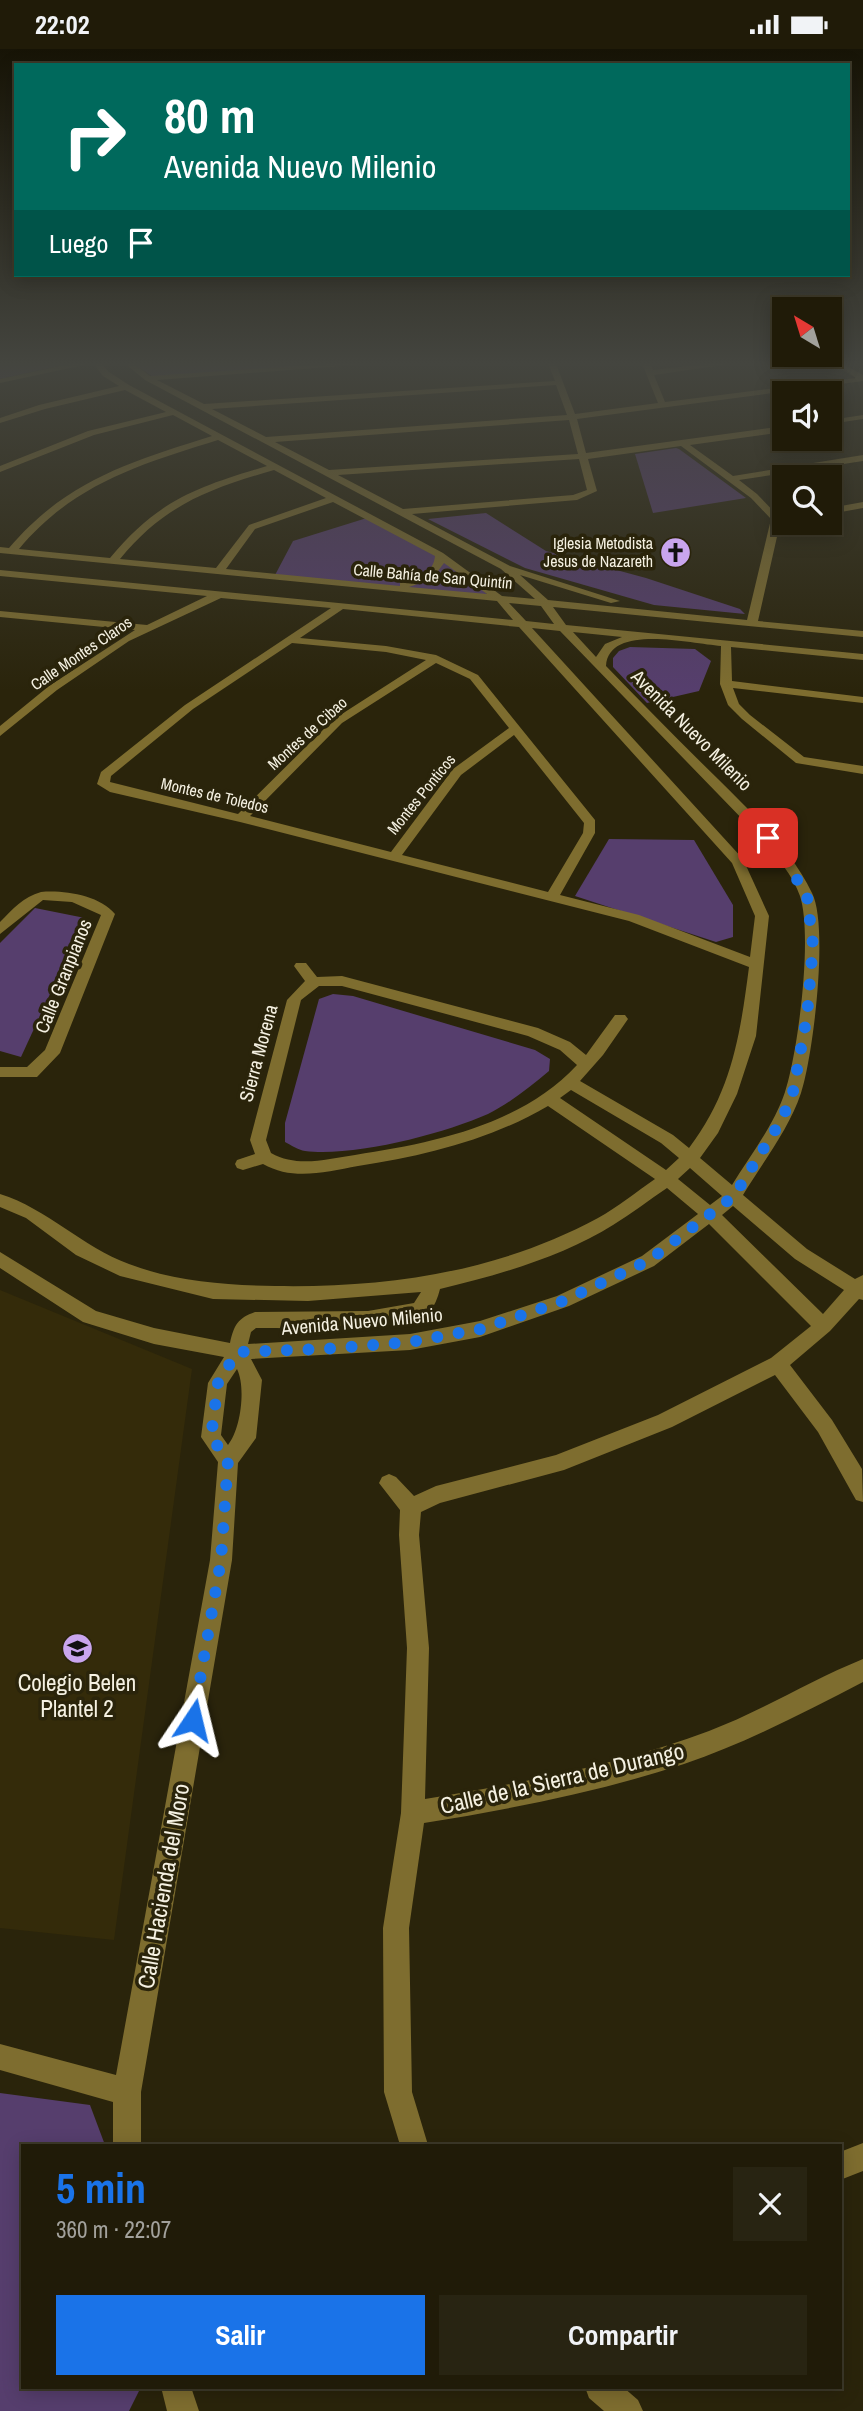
<!DOCTYPE html>
<html lang="es">
<head>
<meta charset="utf-8">
<style>
	:root { --surface:#201b08; --page:#282412; --text:#f1f3f6; --muted:#a2a19c; --line:#3d3929; --accent:#1a73e8 }
	body { margin:0; font-family:"Archivo Narrow",sans-serif; background:var(--page); color:var(--text); height:100vh; display:flex; flex-direction:column; font-size:26px; white-space:nowrap }
	* { box-sizing:border-box; margin:0 }
	p { font-size:23px; color:var(--muted) }
	.icon { flex:none; width:38px; height:38px; fill:none; stroke:currentColor; stroke-width:2; stroke-linecap:round; stroke-linejoin:round }
	.map { position:relative; flex:1; overflow:hidden }
	.sheet { position:absolute; left:21px; top:2095px; width:821px; height:245px; display:flex; flex-direction:column; background:var(--surface); border-radius:0px; box-shadow:0 4px 18px #0003,0 0 0 2px var(--line) }
	.sheet>* { flex:none }
	.hud { position:absolute; left:14px; top:14px; width:836px; height:214px; border-radius:0px; box-shadow:0 4px 18px #0003,0 0 0 2px var(--line); background:#00695c; color:#fff; overflow:hidden }
	.needle { width:46px; rotate:322deg }
	.buttons { position:absolute; left:772px; top:248px; display:grid; gap:14px }
	.buttons a { display:grid; place-items:center; width:70px; height:70px; border-radius:0px; background:var(--surface); box-shadow:0 4px 18px #0003,0 0 0 2px var(--line); font-size:35px }
	.pin { position:absolute; display:grid; place-items:center; width:60px; height:60px; color:#fff; margin:-30px; border-radius:14px; box-shadow:0 4px 10px #0006 }
	.me { position:absolute; width:77px; margin:-38px; rotate:10deg; stroke-linejoin:round; filter:drop-shadow(0 0 5px #0008) }
	.turn { display:flex; align-items:center; gap:24px; height:147px; padding:0 35px; font-size:32px }
	.turn .icon { width:91px; height:91px; stroke-width:2.5 }
	.turn b { display:block; font-size:49px; line-height:60px }
	.then { display:flex; align-items:center; height:66px; padding:0 35px; background:#0003; gap:14px; font-size:26px }
	.round { display:grid; place-items:center; flex:none; width:74px; height:74px; border-radius:0px; background:var(--page) }
	.headline { display:flex; align-items:center; justify-content:space-between; height:119px; padding:0 35px }
	h1 { font-size:42px; font-weight:700; line-height:52px; color:var(--accent) }
	.cta { display:flex; gap:14px; margin-top:auto; padding:14px 35px }
	.cta a { flex:1; height:80px; border-radius:0px; background:var(--accent); color:#fff; font-size:28px; font-weight:700; line-height:80px; text-align:center }
	.cta a+a { background:var(--page); color:var(--text) }
	.status { display:flex; justify-content:space-between; align-items:center; height:49px; padding:0 35px; background:var(--surface); direction:ltr }
	.status svg { height:19px; fill:currentColor }
	.map>svg:first-child { display:block }
	.built { fill:#342b0a }
	.green { fill:#563e6d }
	.lines { fill:none; stroke-linecap:round; stroke-linejoin:round }
	.minor { fill:#7e6d2f; fill-rule:evenodd }
	.route { stroke:#1a73e8; stroke-width:12; stroke-dasharray:0 21.6 }
	.labels { text-anchor:middle; dominant-baseline:central; stroke-width:7; stroke-linejoin:round; paint-order:stroke }
	.far-poi-label { font-size:16px; fill:#f5f1e2; stroke:#2a240b; text-anchor:end }
	.far-street-label { font-size:16px; fill:#f5f1e2; stroke:#2a240b }
	.street-label { font-size:19px; fill:#f5f1e2; stroke:#2a240b }
	.near-poi-label { font-size:23px; fill:#f5f1e2; stroke:#2a240b }
	.near-street-label { font-size:23px; fill:#f5f1e2; stroke:#2a240b }
</style>
</head>
<body>
<div class="status"><b>22:02</b><svg viewBox="0 0 49 12"><path d="M0 12V9h3v3zM5 12V6h3v6zM10 12V3h3v9zM15 12V0h3v12zM26 1h20v11H26zM47 4h2v5h-2z"/></svg></div>
<div class="map">
<svg width="863" height="2362" viewBox="0 0 863 2362">
	<rect width="100%" height="100%" fill="#2a240b"/>
	<polygon class="built" points="0,1241 192,1320 114,1891 0,1879"/>
	<g class="green">
		<polygon points="0,312 80,312 0,330"/>
		<polygon points="129,312 296,312 300,318 155,329"/>
		<polygon points="676,399 679,400 746,449 653,464 635,405"/>
		<polygon points="486,464 546,502 646,529 740,560 745,565 654,556 525,519 428,470"/>
		<polygon points="370,468 440,506 492,549 274,528 293,492"/>
		<polygon points="630,598 695,600 711,612 699,642 647,654 613,618 613,609 619,602"/>
		<polygon points="609,790 694,791 733,856 733,888 716,893 575,847"/>
		<polygon points="35,859 85,869 21,1008 0,1002 0,894"/>
		<path d="M333,945l20,2 182,54 15,9 -1,12c-19,16 -39,32 -61,43 -45,20 -134,43 -183,37 -7,-1 -14,-6 -20,-9v-19l34,-124z"/>
		<polygon points="0,2044 90,2056 105,2096 23,2096 23,2338 141,2338 129,2362 0,2362"/>
	</g>
	<g class="lines">
		<g class="minor">
			<path d="M83,312h16l10,11 20,13 314,168 59,43 33,3 -34,-30 -356,-189 -23,-19h8l20,15 222,-15h35l-250,19 47,24 351,-23 -8,-20h8l20,53 83,-11 -17,-42h8l4,9 77,-9h20l-96,14 11,27 191,-24 -28,-17h9l26,14v6l-286,38 9,34 198,-27v6l-94,13 43,31 130,-21v6l-124,19 18,14 24,25 -23,102 105,10v6l-310,-30 13,18 297,29v6l-132,-13 1,34 131,16v6l-130,-15 6,16 11,11 54,42 59,9v8l-67,-11 -54,-44 -14,-14 -8,-21 1,-38c-30,-2 -112,-23 -115,20 37,38 74,76 112,113 35,35 72,69 94,114 17,33 1,164 -11,200 -12,36 -38,69 -58,102l64,54 48,30 8,-4v25l-4,-1 -29,32 -40,34 42,55 30,49 1,33 -7,-2 -38,-68 -43,-57 -103,52 -108,43 -124,33 -19,9 -2,23 10,113 -4,151c96,-16 194,-34 284,-68 53,-20 102,-51 154,-72v23c-58,30 -117,61 -179,82 -85,28 -173,45 -260,59l-15,105 3,164 16,53h-28l-16,-53 -1,-164 18,-115 6,-165 -8,-113 1,-25 -21,-27 3,-6 7,-3 7,3 18,19 22,-10 120,-31 102,-40 113,-57 40,-32 -102,-102 -55,42 -85,40 -89,31 -70,13 -159,9 11,21 -6,58 -18,25 -6,97 -91,532v53h-28v-43l-113,-32v-26l116,31 94,-515 8,-98 -17,-25 7,-54 16,-26 -70,-13 -71,-22 -83,-54v-16l96,59 58,17 76,15c4,-18 8,-25 25,-31l113,-1 46,-8 7,-11 -113,9 -95,-2 -93,-23 -44,-21 -50,-37 -26,-11v-13c48,15 82,53 129,70 47,18 97,21 146,22 112,2 223,-14 323,-68 20,-11 38,-26 57,-39l-107,-73c-58,34 -124,50 -190,60 -33,6 -65,15 -95,-2l-20,6 -6,-2 -2,-4 2,-4 18,-6 -5,-14 37,-140 18,-19 -11,-15 2,-3h10l11,14 25,-1 196,52 32,14 16,13 29,-40h10l3,4 -25,36 -23,26 93,54 16,13c43,-57 51,-112 60,-181l-120,-46 -389,-99 -130,-30 -13,-8 4,-12 84,-67 146,-97 -110,-10 -92,43 -72,49 -57,46v-10l49,-40 86,-56 -135,-13v-6l147,14 60,-29 -207,-20v-6l513,50 -16,-19 -497,-48v-6l9,1c58,-68 121,-86 203,-112l-39,-21 -79,20 -94,37v-6l88,-35 78,-19 -41,-22 -80,19 -45,14v-5l39,-13 80,-19 -16,-10 -10,-13 -93,20v-4zM556,336l11,30 -301,22 -54,-28zM569,371l9,34 -249,16 -54,-28zM218,391l49,26c-70,21 -109,34 -157,92l-91,-9c54,-65 122,-85 199,-109zM681,397l70,52 20,21 -24,101 -199,-20 -28,-25 91,28 9,-2 -110,-35 -98,-52 165,-14 20,-9 -9,-32zM579,410l8,31 -14,5 -170,14 -65,-34zM274,421l52,28 -77,27 -33,43 -96,-9c44,-54 89,-70 154,-89zM333,453l102,54c-2,19 -18,22 -35,27v3l-174,-17 29,-40zM444,514l43,31 -78,-7 23,-8zM509,554l32,3 13,18 -28,-3zM343,560l176,18 213,236 23,53 -5,41 -111,-42 -79,-20 35,-62v-13l-117,-145 -42,-20 -50,-9 -86,-8zM532,579l28,3 190,196c18,20 41,43 50,69 13,40 -2,156 -15,196 -11,33 -35,64 -53,93l-32,-27 18,-25 19,-39 19,-58 13,-120 -26,-57zM573,583l49,5 -17,7 -9,13zM292,594l94,9 40,8 -92,59 -96,95 -128,-32 1,-6 82,-67zM436,614l34,16 39,49 -56,41 -62,83 -141,-36 92,-93zM514,686l70,88 -1,10 -35,59 -146,-37 59,-80zM319,937h23l186,50 32,14 17,15c-56,60 -143,78 -222,90 -29,4 -57,13 -84,-2l-5,-13 35,-140zM571,1041l90,53 18,15 -13,12 -106,-72zM690,1119l32,28 -12,9 -32,-26zM667,1139l31,26 -56,42 -85,40 -77,25 -70,13 -162,10 3,-12 5,-4c37,-1 144,6 172,-15 6,-5 10,-16 12,-24 56,-13 124,-33 173,-64 18,-11 36,-25 54,-37zM733,1157l62,53 49,31 -21,24 -101,-99zM237,1320c9,18 4,60 -9,76l-7,-10 6,-51z"/>
			<polygon points="863,366 863,370 830,375 830,371"/>
			<polygon points="863,453 863,459 830,465 830,459"/>
			<path d="M41,843c23,-2 58,3 74,22l-55,139 -23,24h-37v-10h27l18,-17 56,-135 -29,-13 -29,-2 -43,34v-12c13,-13 23,-25 41,-30z"/>
			<polygon points="863,2094 863,2122 840,2131 840,2103"/>
			<polygon points="161,2338 191,2338 199,2362 167,2362"/>
			<polygon points="585,2338 623,2338 638,2351 643,2362 604,2362 589,2349"/>
		</g>
	</g>
	<linearGradient id="sky" x2="0" y2="1"><stop stop-color="#171406"/><stop offset="0.49" stop-color="#44453f"/><stop offset="1" stop-color="#44453f" stop-opacity="0"/></linearGradient>
	<rect width="863" height="642" fill="url(#sky)"/>
	<g class="lines">
		<polyline class="route" points="193,1671 221,1511 228,1411 211,1388 218,1334 237,1303 325,1300 410,1293 481,1280 563,1252 648,1212 734,1147 782,1070 793,1043 807,967 813,896 807,847 781,804 768,789"/>
	</g>
	<defs>
		<symbol id="church-disc" viewBox="-11 -11 22 22"><circle r="9.5" fill="#c9a5ee" stroke="#2a240b"/><path d="M-1.2-6h2.4v3.5h3.3v2.4h-3.3V6h-2.4V-.1h-3.3v-2.4h3.3Z" fill="#111"/></symbol>
		<symbol id="school-disc" viewBox="-11 -11 22 22"><circle r="9.5" fill="#c9a5ee" stroke="#2a240b"/><path d="M0-5L7-2L0 1L-7-2ZM-4 1L0 2.5L4 1V4Q0 6-4 4Z" fill="#111"/></symbol>
	</defs>
	<g fill-rule="evenodd">
		<use href="#church-disc" x="658" y="486" width="35" height="35"/>
		<use href="#school-disc" x="60" y="1582" width="35" height="35"/>
	</g>
	<g class="labels">
		<g class="far-poi-label">
			<text x="653" y="494">Iglesia Metodista<tspan x="653" dy="18">Jesus de Nazareth</tspan></text>
		</g>
		<g class="far-street-label">
			<text transform="translate(433 527) rotate(5)">Calle Bahía de San Quintín</text>
			<text transform="translate(81 604) rotate(-34)">Calle Montes Claros</text>
			<text transform="translate(307 684) rotate(-42)">Montes de Cibao</text>
			<text transform="translate(421 745) rotate(-51)">Montes Ponticos</text>
			<text transform="translate(215 746) rotate(13)">Montes de Toledos</text>
		</g>
		<g class="street-label">
			<text transform="translate(692 681) rotate(45)">Avenida Nuevo Milenio</text>
			<text transform="translate(63 927) rotate(-68)">Calle Granpianos</text>
			<text transform="translate(258 1004) rotate(-75)">Sierra Morena</text>
			<text transform="translate(362 1272) rotate(-5)">Avenida Nuevo Milenio</text>
		</g>
		<g class="near-poi-label">
			<text x="77" y="1633">Colegio Belen<tspan x="77" dy="26">Plantel 2</tspan></text>
		</g>
		<g class="near-street-label">
			<text transform="translate(562 1729) rotate(-13)">Calle de la Sierra de Durango</text>
			<text transform="translate(163 1837) rotate(-80)">Calle Hacienda del Moro</text>
		</g>
	</g>
</svg>
<div class="buttons">
<a><svg class="needle" viewBox="-14 -14 28 28"><path d="M0-13l5 13h-10z" fill="#e53935"/><path d="M0 13l5-13h-10z" fill="#a2a19c"/></svg></a>
<a><svg class="icon" aria-label="sound" viewBox="0 0 24 24"><path d="M4 9h4l5-4v14l-5-4H4zM17 9q2 3 0 6"/></svg></a>
<a><svg class="icon" aria-label="search" viewBox="0 0 24 24"><circle cx="10" cy="10" r="6"/><path d="M15 15l6 6"/></svg></a>
</div>
<div class="pin" style="left:768px;top:789px;background:#d93025"><svg class="icon" aria-label="arrive" viewBox="0 0 24 24"><path d="M6 21V4h12l-3 4 3 4H6"/></svg></div>
<svg class="me" style="left:193px;top:1671px" viewBox="-20 -20 40 40"><path d="M0-17L14 15 0 8-14 15z" fill="#1a73e8" stroke="#fff" stroke-width="4"/></svg>
<div class="hud">
<div class="turn"><svg class="icon" aria-label="right" viewBox="0 0 24 24"><path d="M7 20v-9h11M14 6l5 5-5 5"/></svg><div><b>80 m</b>Avenida Nuevo Milenio</div></div>
<div class="then">Luego<svg class="icon" aria-label="arrive" viewBox="0 0 24 24"><path d="M6 21V4h12l-3 4 3 4H6"/></svg></div>
</div>
<section class="sheet">
<div class="headline"><div><h1>5 min</h1><p>360 m · 22:07</p></div><a class="round"><svg class="icon" aria-label="close" viewBox="0 0 24 24"><path d="M6 6l12 12M18 6L6 18"/></svg></a></div>
<div class="cta"><a>Salir</a><a>Compartir</a></div>
</section>
</div>
</body>
</html>
